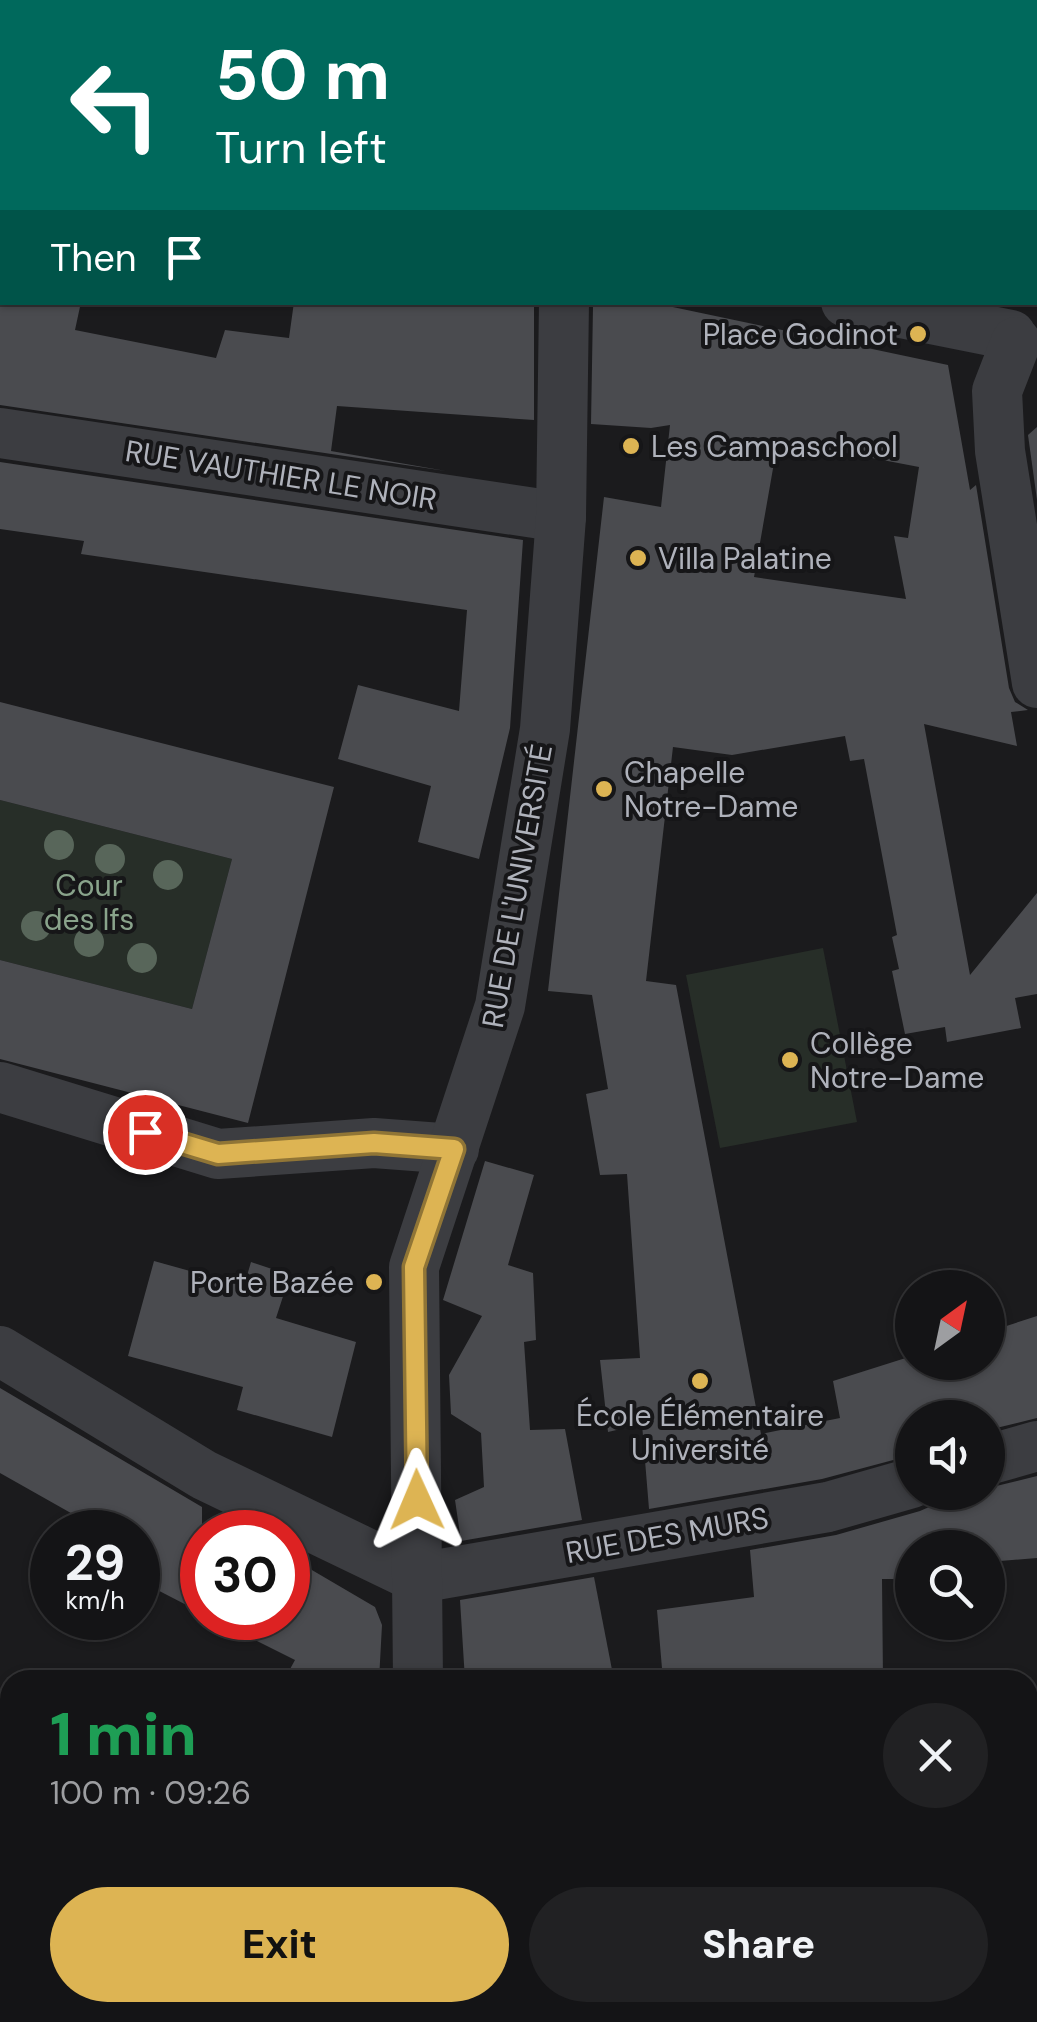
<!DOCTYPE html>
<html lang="en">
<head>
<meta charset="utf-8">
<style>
	:root { --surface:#141416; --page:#212123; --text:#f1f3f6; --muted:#9d9ea1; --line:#333335; --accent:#ddb453 }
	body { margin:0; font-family:"DM Sans",sans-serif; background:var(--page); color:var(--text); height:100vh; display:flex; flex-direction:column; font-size:38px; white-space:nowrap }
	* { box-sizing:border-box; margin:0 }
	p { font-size:32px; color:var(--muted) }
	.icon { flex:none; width:55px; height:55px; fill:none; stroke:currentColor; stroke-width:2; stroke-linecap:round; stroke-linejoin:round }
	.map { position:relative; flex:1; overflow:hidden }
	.side { position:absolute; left:0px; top:1670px; width:1038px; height:352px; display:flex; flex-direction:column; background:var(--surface); border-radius:30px 30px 0 0; box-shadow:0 2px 8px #0004,0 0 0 2px var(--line) }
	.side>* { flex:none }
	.banner { position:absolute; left:0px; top:0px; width:1038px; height:305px; box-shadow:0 2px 8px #0004,0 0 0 2px var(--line); background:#00695c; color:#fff; overflow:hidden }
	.needle { width:65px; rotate:33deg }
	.fabs { position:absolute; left:895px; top:1270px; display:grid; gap:20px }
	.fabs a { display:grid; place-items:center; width:110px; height:110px; border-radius:50%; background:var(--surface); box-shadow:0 2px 8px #0004,0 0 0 2px var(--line); font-size:50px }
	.speed { position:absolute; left:30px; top:1510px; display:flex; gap:20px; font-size:50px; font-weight:700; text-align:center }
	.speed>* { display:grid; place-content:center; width:130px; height:130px; border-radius:50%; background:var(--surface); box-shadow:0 2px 8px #0004,0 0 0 2px var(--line); line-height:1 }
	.speed small { font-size:25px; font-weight:400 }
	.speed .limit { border:15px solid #d22; background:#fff; color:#111 }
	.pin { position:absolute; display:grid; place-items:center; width:85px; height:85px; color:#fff; margin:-42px; border:5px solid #fff; border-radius:50%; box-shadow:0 2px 10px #0007 }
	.me { position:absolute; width:110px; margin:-55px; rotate:359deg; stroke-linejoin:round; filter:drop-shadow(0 0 8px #0008) }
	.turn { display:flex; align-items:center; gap:35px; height:210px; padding:0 50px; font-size:45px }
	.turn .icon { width:130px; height:130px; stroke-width:2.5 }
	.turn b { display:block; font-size:70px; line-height:85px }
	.then { display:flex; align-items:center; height:95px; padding:0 50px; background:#0003; gap:20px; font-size:38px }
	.round { display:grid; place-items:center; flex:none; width:105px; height:105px; border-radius:52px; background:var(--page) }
	.summary { display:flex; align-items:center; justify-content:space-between; height:170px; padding:0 50px }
	h1 { font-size:60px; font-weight:800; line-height:75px; color:#1e9e55 }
	.cta { display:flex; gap:20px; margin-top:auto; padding:20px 50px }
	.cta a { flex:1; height:115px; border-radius:60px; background:var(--accent); color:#111; font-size:40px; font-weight:800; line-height:115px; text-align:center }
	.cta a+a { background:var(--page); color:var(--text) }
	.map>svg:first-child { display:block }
	.green { fill:#272e28 }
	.building { fill:#4a4b4f; fill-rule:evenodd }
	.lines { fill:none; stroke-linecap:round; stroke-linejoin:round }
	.minor { stroke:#3c3d41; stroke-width:50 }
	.tree { fill:#58665a }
	.route-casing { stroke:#907536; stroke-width:25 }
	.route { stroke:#ddb453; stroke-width:18 }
	.poi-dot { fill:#ddb453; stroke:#161618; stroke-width:4 }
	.labels { text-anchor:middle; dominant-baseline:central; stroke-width:8; stroke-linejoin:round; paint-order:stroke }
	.poi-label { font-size:30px; fill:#afb2bb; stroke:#161618; text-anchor:start }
	.street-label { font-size:30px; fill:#afb2bb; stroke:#161618 }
	.park-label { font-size:30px; fill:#89a38b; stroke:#161618 }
</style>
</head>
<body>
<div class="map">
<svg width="1037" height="2022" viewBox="0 0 1037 2022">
	<rect width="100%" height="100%" fill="#1b1b1d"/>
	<g class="green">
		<polygon points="0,800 232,859 192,1009 0,960"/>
		<polygon points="823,948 857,1122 720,1148 686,975"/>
	</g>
	<g class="building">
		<polygon points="0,302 81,302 75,330 216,358 225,330 289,338 294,302 534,302 534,420 337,406 331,451 446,471 0,405"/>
		<path d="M601,302h48l299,63 22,125 6,-5 33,203 6,14 13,8 -17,2 6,34 -93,-22 46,251 67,-82v101l-22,4 6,30 -74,14 -2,-15 -40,7 -13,-63 7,-2 -7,-32 5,-2 -33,-176 -14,2 -5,-25 -113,19 -59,-8 -27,234 30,4 85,449 79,-16 -7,-37 79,-25v6h76v-30l49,-16v102l-49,12v-12h-76v37l-90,24 -173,30 -7,-85 -34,8 -8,-72 40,-2 -13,-184 -27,1 -14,-81 22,-5 -16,-94 -44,-4 56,-494 57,10 9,-82 -19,3 -60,-4 2,-118zM778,440l141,27 -11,71 -14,-2 12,63 -152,-22z"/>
		<polygon points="1037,427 1037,500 1028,435"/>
		<polygon points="0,462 523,540 510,728 479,859 418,842 431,786 338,759 358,685 459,711 467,610 81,554 84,541 0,529"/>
		<polygon points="0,702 334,787 248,1123 0,1059 0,960 192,1009 232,859 0,800"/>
		<polygon points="485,1161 534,1175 508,1265 533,1273 536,1340 524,1342 530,1430 565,1429 582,1520 461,1541 455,1500 484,1487 481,1433 451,1414 449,1375 482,1316 443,1300"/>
		<polygon points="154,1261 244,1286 251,1262 290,1275 276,1318 356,1342 332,1437 237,1410 243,1387 128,1356"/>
		<polygon points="0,1388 202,1507 202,1613 138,1580 138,1532 84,1532 85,1521 0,1473"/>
		<polygon points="1037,1476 1037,1558 988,1562 988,1548 912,1548 912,1563 899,1563 899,1579 882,1579 883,1680 663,1680 657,1610 754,1597 750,1550 836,1535 920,1511 963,1492 988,1492 988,1488"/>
		<polygon points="288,1556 375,1607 382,1625 379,1680 284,1680 295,1660 211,1618 288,1618"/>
		<polygon points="594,1577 614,1680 465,1680 460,1600"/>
	</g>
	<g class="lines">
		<g class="minor">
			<polyline points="14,2 19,0"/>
			<polyline points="549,2 549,0"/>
			<polyline points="1035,22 1037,22"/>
			<polyline points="0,136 2,137"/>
			<polyline points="1035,248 1037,246"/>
			<polyline points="846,302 1011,335"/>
			<polyline points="1016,342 997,391 1000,451 1037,683"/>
			<polyline points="0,433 561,517"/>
			<polyline points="0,1087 218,1154 374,1143 454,1149"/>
			<polyline points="0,1351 204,1475 418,1578"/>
			<polyline points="988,1460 1037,1446"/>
			<polyline points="418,1578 828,1507 912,1483"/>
			<polyline points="418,1680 414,1267 500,1006 545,729 561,517 564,302"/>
			<polyline points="1028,1782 1037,1781"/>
			<polyline points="402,2022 403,2012"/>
		</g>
	</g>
	<g class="tree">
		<circle cx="59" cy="845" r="15"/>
		<circle cx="110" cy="859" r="15"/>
		<circle cx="168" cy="875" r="15"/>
		<circle cx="36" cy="926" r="15"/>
		<circle cx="89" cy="942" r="15"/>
		<circle cx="142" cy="958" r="15"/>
	</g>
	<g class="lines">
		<defs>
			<polyline id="route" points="145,1132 218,1154 374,1143 454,1149 414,1267 417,1500"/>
		</defs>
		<use href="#route" class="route-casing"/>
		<use href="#route" class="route"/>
	</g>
	<g class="poi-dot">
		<circle cx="918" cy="334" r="10"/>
		<circle cx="631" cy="446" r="10"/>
		<circle cx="638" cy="558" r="10"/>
		<circle cx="604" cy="789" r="10"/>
		<circle cx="790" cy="1060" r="10"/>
		<circle cx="374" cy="1282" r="10"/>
		<circle cx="700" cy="1381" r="10"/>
	</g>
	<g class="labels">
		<g class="poi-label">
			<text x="898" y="334" text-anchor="end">Place Godinot</text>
			<text x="651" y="446">Les Campaschool</text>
			<text x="658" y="558">Villa Palatine</text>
			<text x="624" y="772">Chapelle<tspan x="624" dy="34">Notre-Dame</tspan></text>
			<text x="810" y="1043">Collège<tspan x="810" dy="34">Notre-Dame</tspan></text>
			<text x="354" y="1282" text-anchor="end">Porte Bazée</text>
			<text x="700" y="1415" text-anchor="middle">École Élémentaire<tspan x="700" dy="34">Université</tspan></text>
		</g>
		<g class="street-label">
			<text transform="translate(281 475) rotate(9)">RUE VAUTHIER LE NOIR</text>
			<text transform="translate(517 886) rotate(-80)">RUE DE L'UNIVERSITÉ</text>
			<text transform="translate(667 1535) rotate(-10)">RUE DES MURS</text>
		</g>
		<g class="park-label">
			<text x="89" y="885">Cour<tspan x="89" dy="34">des Ifs</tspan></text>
		</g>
	</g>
</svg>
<div class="fabs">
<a><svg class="needle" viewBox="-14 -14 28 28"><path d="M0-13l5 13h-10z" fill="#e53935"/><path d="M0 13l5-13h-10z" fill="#9d9ea1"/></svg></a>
<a><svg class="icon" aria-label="sound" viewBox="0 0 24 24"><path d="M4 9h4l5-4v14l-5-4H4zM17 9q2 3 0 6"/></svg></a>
<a><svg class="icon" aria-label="search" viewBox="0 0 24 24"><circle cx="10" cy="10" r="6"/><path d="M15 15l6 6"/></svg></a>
</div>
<div class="speed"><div>29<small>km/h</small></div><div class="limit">30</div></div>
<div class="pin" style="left:145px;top:1132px;background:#d93025"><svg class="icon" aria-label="arrive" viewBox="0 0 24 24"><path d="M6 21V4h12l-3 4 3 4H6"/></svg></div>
<svg class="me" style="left:417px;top:1500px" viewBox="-20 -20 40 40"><path d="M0-17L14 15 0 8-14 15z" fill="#ddb453" stroke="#fff" stroke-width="4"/></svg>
<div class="banner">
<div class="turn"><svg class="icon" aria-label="left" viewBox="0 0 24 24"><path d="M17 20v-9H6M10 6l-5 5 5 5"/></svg><div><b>50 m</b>Turn left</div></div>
<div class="then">Then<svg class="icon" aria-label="arrive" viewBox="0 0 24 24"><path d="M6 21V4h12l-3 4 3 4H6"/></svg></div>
</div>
<section class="side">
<div class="summary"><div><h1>1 min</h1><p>100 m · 09:26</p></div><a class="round"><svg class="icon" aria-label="close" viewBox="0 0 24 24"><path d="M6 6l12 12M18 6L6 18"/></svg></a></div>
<div class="cta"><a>Exit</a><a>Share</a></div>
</section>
</div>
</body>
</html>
